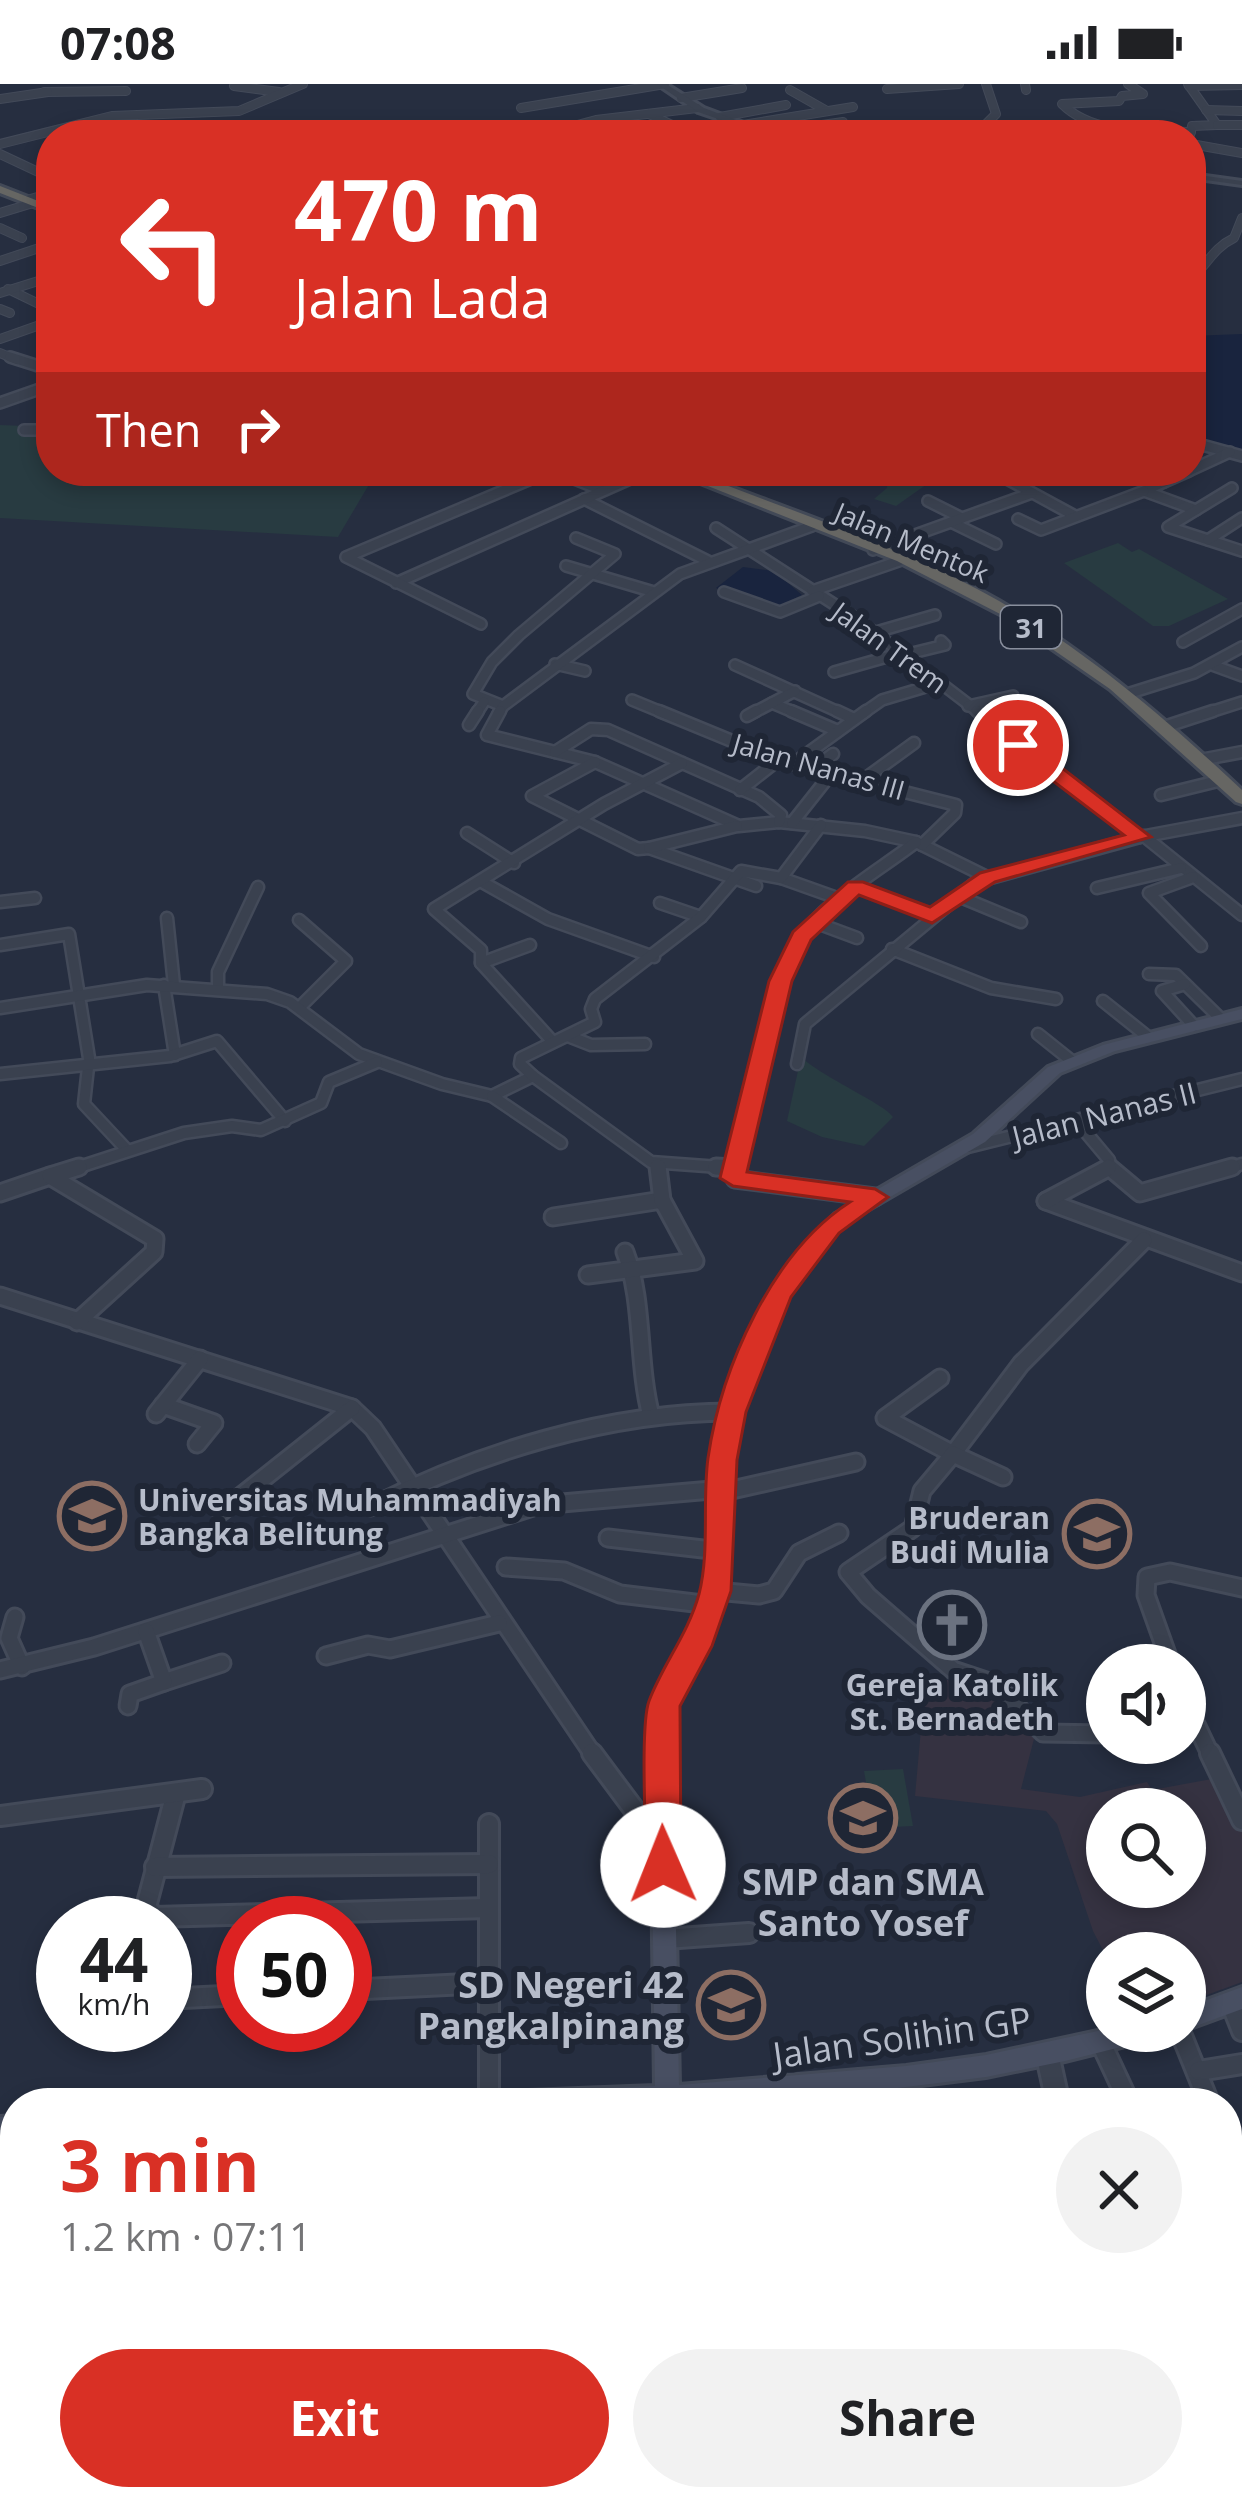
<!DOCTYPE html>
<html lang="en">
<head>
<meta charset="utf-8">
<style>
	:root { --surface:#fff; --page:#f2f2f2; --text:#202124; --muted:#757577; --accent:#d93025 }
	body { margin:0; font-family:"Open Sans",sans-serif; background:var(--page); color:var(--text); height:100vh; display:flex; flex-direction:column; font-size:45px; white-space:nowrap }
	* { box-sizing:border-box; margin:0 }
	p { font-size:39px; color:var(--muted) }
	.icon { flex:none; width:66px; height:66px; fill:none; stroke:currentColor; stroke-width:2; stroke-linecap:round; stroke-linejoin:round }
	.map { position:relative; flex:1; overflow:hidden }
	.details { position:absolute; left:0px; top:2004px; width:1242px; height:423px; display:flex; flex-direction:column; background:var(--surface); border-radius:48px 48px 0 0; box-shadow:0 6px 18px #0003 }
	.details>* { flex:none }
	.banner { position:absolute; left:36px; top:36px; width:1170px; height:366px; border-radius:48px; box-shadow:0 6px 18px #0003; background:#d93025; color:#fff; overflow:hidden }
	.tools { position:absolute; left:1086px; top:1560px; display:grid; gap:24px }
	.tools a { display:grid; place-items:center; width:120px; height:120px; border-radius:50%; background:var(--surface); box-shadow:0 6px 18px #0003; font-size:60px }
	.speed { position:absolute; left:36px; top:1812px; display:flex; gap:24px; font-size:60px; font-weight:700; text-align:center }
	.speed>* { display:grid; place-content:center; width:156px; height:156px; border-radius:50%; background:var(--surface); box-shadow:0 6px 18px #0003; line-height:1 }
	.speed small { font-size:30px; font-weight:400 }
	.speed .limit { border:18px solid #d22; background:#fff; color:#111 }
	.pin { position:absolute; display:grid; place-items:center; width:102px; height:102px; color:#fff; margin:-51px; border:6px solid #fff; border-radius:50%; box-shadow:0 3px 12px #0007 }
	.me { position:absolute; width:132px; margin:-66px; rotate:359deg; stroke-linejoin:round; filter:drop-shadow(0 0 9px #0008) }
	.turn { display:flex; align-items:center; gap:42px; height:252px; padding:0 60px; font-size:54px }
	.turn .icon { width:156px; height:156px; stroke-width:2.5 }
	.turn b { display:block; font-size:84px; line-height:102px }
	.then { display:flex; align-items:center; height:114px; padding:0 60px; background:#0003; gap:24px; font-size:45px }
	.round { display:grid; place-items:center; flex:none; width:126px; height:126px; border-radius:63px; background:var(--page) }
	.headline { display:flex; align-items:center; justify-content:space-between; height:204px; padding:0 60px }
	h1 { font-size:72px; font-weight:700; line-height:90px; color:var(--accent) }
	.button { display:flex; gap:24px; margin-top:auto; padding:24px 60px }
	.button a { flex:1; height:138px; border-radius:72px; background:var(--accent); color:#fff; font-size:48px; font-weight:700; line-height:138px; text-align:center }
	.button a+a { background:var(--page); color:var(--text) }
	.status { display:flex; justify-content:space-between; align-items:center; height:84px; padding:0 60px; background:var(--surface); direction:ltr }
	.status svg { height:33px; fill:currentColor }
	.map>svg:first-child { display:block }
	.medical { fill:#353241; fill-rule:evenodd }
	.green { fill:#283b41 }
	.water { fill:#19243e }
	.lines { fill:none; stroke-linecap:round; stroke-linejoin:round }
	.minor-far4-casing { stroke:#434a59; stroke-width:10 }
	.minor-far3-casing { stroke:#434a59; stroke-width:14 }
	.minor-far2-casing { stroke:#434a59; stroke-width:15 }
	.minor-far1-casing { stroke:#434a59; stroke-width:21 }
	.minor-casing { stroke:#434a59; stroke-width:24 }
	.tertiary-casing { stroke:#434a59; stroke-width:6 }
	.secondary-casing { stroke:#434a59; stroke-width:6 }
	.trunk-casing { stroke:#424957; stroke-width:6 }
	.minor-far4 { stroke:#3a414f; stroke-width:8 }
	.minor-far3 { stroke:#3a414f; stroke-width:9 }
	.minor-far2 { stroke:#3a414f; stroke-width:10 }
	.minor-far1 { stroke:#3a414f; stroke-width:15 }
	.minor { stroke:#3a414f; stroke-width:18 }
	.tertiary { fill:#3a414f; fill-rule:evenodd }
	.secondary { fill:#484f62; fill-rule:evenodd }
	.trunk { fill:#666663; fill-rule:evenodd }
	.route { fill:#d93025; stroke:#8d1f18; stroke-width:3 }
	.labels { text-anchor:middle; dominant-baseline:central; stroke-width:12; stroke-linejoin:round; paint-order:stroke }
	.far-street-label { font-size:27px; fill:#b6bcca; stroke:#1f2635 }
	.shield { fill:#1f2635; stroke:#898f9d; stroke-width:3 }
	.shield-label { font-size:27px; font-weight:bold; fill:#b6bcca }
	.street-label { font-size:30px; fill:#b6bcca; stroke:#1f2635 }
	.poi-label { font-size:30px; font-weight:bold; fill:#b6bcca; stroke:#1f2635; text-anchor:start }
	.near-poi-label { font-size:36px; font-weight:bold; fill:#b6bcca; stroke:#1f2635 }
	.near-street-label { font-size:36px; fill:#b6bcca; stroke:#1f2635 }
</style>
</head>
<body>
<div class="status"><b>07:08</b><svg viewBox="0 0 49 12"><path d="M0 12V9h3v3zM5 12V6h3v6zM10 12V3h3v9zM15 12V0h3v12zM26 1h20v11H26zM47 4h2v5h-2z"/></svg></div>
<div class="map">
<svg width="1242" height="2426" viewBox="0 0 1242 2426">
	<rect width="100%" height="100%" fill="#262e40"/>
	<path class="medical" d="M926,1589l80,26 29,36 -14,54 59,8 67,-15 5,8 65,-12 25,48v156l-57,21v-50h-78v5l-14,-27 -36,-107 -11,-13 -131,-15zM1107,1725h78v78h-78z"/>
	<g class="green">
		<polygon points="0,341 51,343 51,387 377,387 338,453 0,434"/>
		<polygon points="879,387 956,387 937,393 896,422 874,415 887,404 888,390"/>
		<polygon points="1118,459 1132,468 1139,465 1228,515 1169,542 1153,542 1064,479"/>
		<path d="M801,973c21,20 84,47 92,60l-29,29 -42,-9 -35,-16z"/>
		<polygon points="903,1685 913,1742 874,1744 864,1687"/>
	</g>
	<g class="water">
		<polygon points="1242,250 1242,370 1191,355 1191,252"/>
		<polygon points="743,483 774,487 802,511 775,524 716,504"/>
	</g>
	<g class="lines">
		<defs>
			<g id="minor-far4">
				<polyline points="986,0 996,30 981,45 999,51"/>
				<polyline points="1025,0 1026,6"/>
				<path d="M1128,0l15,10 -21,2 -3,5 -57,3c32,32 87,26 129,28"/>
				<polyline points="1188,0 1217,41 1192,42 1190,51"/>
				<polyline points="234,2 279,8"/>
				<polyline points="1189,2 1242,1"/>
				<polyline points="887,5 959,0"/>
				<polyline points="790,6 827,27"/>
				<polyline points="44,8 126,7"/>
				<polyline points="681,14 742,4"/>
				<polyline points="0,15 48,8"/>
				<polyline points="521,24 665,0"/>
				<polyline points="1206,26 1242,27"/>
				<polyline points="649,30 693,51"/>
				<polyline points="720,33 786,21"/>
				<polyline points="474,41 502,51"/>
				<polyline points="743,41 853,23"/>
				<polyline points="1217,41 1242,41"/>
				<polyline points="766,49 843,38"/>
				<polyline points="1020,49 1055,51"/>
				<polyline points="540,51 596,36 697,24"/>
				<polyline points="846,51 875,46"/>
				<polyline points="938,51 945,46 975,48"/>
				<polyline points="0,60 112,32 239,27 303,0"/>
				<polyline points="1191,60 1242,69"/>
				<polyline points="0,70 51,94"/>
				<polyline points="27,116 51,109"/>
				<polyline points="0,129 33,119"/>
				<polyline points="0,144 22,154"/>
				<polyline points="0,177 51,160"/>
				<path d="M1191,195c17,-15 22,-31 43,-41l8,-20"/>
				<polyline points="8,205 41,221"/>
				<polyline points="0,209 51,193"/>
				<polyline points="0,225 10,229"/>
				<polyline points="0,255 51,237"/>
				<polyline points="0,269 17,276"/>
			</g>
			<g id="minor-far3">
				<polyline points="10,273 51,286"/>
				<polyline points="0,319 51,301"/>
				<polyline points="24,346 51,346"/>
				<polyline points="1191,358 1242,372"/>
				<polyline points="1191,386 1230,368"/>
				<polyline points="554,387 602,406"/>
				<polyline points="1139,387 1164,398 1189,387"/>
				<polyline points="1007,395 1075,432"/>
				<polyline points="1164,398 1144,407 1196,426"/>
				<polyline points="1232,404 1168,443 1242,467"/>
				<polyline points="584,415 708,477"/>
				<polyline points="928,417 962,434"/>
				<polyline points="1018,435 1041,446 1144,407"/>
				<polyline points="951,438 996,460"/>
				<polyline points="716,444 857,535 981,630"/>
				<polyline points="1208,456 1242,434"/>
				<polyline points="873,466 1032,409"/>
				<polyline points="566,482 654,508"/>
				<polyline points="396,499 648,387"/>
				<polyline points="812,507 899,477"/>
				<polyline points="724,508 780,528 819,512"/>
				<polyline points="481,540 346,473 550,387"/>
				<polyline points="876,548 935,531"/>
				<polyline points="1183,558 1242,525"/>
				<polyline points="904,571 945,561 941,557"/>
				<polyline points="555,580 585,587"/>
				<polyline points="735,581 843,630"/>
				<polyline points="1212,581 1242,592"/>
				<polyline points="834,588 901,569"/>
				<polyline points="1127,610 1194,589 1242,563"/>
				<polyline points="632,616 666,630"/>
				<polyline points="772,619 798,630"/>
				<polyline points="503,622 473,610 492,578 519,551 615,470 576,454"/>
				<polyline points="968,622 1013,612"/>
				<polyline points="476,630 484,618"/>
				<polyline points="498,630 503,622 680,490 812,442"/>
				<polyline points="751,630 795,607"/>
				<polyline points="862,630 882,616 939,599"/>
				<polyline points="1032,630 1040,629"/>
				<polyline points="1204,630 1242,618"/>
			</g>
			<g id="minor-far2">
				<polyline points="500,627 487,651 595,678 739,742 779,738 865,747 916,758 987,793"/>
				<polyline points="659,627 778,676 956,721 955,729 922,761"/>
				<polyline points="791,627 838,647"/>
				<polyline points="837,627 854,635"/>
				<polyline points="977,627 1140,753"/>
				<polyline points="747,632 756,627"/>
				<polyline points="988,637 1040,629"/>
				<polyline points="469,641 478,627"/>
				<polyline points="1164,643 1213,627"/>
				<polyline points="555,668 591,645 608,646 759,713 781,731 779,738"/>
				<polyline points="1200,676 1242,668"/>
				<polyline points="595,678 532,712 638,765 649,764 756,802"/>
				<polyline points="793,680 866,627"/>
				<polyline points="812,686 833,670"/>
				<polyline points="859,699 914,659"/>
				<polyline points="740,706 778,676"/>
				<polyline points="1161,711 1222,696"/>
				<polyline points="792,739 830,691"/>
				<polyline points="467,749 514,779"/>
				<polyline points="1144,752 1242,831"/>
				<polyline points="649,764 737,742"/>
				<polyline points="1193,793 1149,809 1201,862"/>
				<polyline points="781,794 840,815"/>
				<polyline points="482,798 548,835 654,873"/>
				<polyline points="856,802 932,832"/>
				<polyline points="1097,804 1181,784"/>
				<polyline points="958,812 1021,838"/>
				<polyline points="0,818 35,814"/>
				<polyline points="660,819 701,833"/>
				<polyline points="167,834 174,901"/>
				<polyline points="299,836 346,877 299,924"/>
				<polyline points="814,838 857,854"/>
				<polyline points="0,861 69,850 89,974 84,1020 126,1065"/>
				<polyline points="892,865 991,904 1056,915"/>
				<polyline points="481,879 530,861"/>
				<polyline points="1149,890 1176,891 1221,935"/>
				<polyline points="1185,900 1162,907 1194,942"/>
				<polyline points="164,901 175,971"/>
				<polyline points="218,905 218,888 258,803"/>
				<polyline points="1103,917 1148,953"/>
				<polyline points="0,924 147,901 267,910 290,918 359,970 442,1000 492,1012 533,992"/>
				<polyline points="1038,950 1073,978"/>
				<polyline points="568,952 591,961 645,960"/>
				<polyline points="553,958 481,879 481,866 434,825 604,720 682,679"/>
				<polyline points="797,980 805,940 976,798 1140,753 1242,734"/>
				<polyline points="0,990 170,972 217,957 285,1037"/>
				<polyline points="492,1012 561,1059"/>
				<polyline points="1078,1039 1109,1076 1110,1086"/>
				<polyline points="968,1063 1242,995"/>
				<polyline points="657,1079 658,1086"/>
				<polyline points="733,1084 651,1078 533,992 520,980 521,974 595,938 591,925 595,915 701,833 741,787 781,794 821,741"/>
				<polyline points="70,1086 184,1049 232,1042 261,1046 321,1019 329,998 377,978"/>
				<path d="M733,1086c9,-52 37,-183 63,-225 26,-43 81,-73 120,-103"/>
				<polyline points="1222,1086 1242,1080"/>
			</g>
			<g id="minor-far1">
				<polyline points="716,1083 733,1084"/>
				<polyline points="733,1083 735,1095 875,1113"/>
				<polyline points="1109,1083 1140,1109 1232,1083"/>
				<polyline points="0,1109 50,1092"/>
				<polyline points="1046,1117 1242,1189"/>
				<polyline points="1046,1117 1108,1084"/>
				<polyline points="553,1133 662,1116"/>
				<path d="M625,1168c19,48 12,111 26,164"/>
				<polyline points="588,1191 695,1177 662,1116 658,1083"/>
				<polyline points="0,1212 352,1324 373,1344 594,1672"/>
				<polyline points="77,1238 154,1168 155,1155 50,1092 79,1083"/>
				<polyline points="940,1294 885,1334 953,1370 1021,1280 1144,1156"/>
				<polyline points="163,1321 214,1339 197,1360"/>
				<polyline points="156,1330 200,1275"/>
				<polyline points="1003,1393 953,1370 922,1407 913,1444 848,1488 868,1512 953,1586 995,1600 1043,1649 1107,1650"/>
				<polyline points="723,1408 856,1378"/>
				<path d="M345,1415l26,8c109,-55 238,-95 360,-95"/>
				<polyline points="221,1428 352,1324"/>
				<polyline points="608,1454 720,1467"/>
				<polyline points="506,1483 564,1487 620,1510 711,1521"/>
				<polyline points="716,1507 759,1511 774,1507 799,1469 839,1449"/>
				<polyline points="15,1533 9,1554 22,1583"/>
				<polyline points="326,1572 368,1561 390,1565 499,1539"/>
				<polyline points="1171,1581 1146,1511 1147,1493 1170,1488 1242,1504"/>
				<polyline points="0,1586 94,1563 539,1421 723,1405"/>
				<polyline points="164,1598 222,1579"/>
				<polyline points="1185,1617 1211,1672"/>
				<polyline points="128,1622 130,1610 164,1598 146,1547"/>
			</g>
			<g id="minor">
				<polyline points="592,1669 636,1728 663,1744"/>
				<polyline points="1210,1669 1242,1736"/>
				<polyline points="176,1709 146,1823 154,1833 489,1824"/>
				<polyline points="0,1732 202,1705"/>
				<polyline points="489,1740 489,2019"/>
				<polyline points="155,1783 489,1780"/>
				<polyline points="665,1855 749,1849"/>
				<polyline points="345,1906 487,1899"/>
				<polyline points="184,1914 243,1911"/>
				<polyline points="1231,1919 1242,1947"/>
				<polyline points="1180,1947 1209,2019"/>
				<polyline points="1101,1959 1129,2019"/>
				<polyline points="1199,1987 1242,1980"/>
				<polyline points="1227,2065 1232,2071 1242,2071"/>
				<polyline points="1227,2142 1242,2187"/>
				<polyline points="1227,2288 1242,2286"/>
				<polyline points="1227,2345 1242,2346"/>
				<polyline points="242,2412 246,2426"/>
				<polyline points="652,2412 655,2426"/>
				<polyline points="587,2426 593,2412"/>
			</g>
			<g id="tertiary">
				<polygon points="657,0 666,0 704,24 776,51 765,51 698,28"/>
				<polygon points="1191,90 1242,97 1242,101 1191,94"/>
				<polygon points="1047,1959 1055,1962 1058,1969 1069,2019 1047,2019 1036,1969 1039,1962"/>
				<polygon points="1167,2412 1196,2412 1204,2426 1175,2426"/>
			</g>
			<g id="secondary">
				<polygon points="1242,925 1242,935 1115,967 1060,989 985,1058 847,1138 811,1175 773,1238 740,1328 733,1376 726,1507 706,1562 678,1610 672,1638 679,2001 906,1982 986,1971 1107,1945 1156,1947 1153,1955 1065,1977 986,1993 826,2013 754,2019 490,2019 493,2011 502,2008 655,2002 650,1638 657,1609 686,1560 706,1507 713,1376 722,1328 755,1238 799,1167 835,1130 973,1050 1048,983 1103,961"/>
				<polygon points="1242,1903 1242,1925 1185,1946 1185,1924"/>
				<polygon points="15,2032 15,2056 0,2057 0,2033"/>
			</g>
			<g id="trunk">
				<polygon points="0,102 51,122 51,129 0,109"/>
				<path d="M670,387h19c97,38 197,70 290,119 98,52 182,124 263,200v14l-6,-2 -126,-113 -104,-72 -109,-56z"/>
			</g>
		</defs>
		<use href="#minor-far4" class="minor-far4-casing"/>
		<use href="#minor-far3" class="minor-far3-casing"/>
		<use href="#minor-far2" class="minor-far2-casing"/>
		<use href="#minor-far1" class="minor-far1-casing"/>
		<use href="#minor" class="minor-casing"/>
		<use href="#tertiary" class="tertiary-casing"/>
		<use href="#secondary" class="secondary-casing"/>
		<use href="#trunk" class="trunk-casing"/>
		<use href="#minor-far4" class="minor-far4"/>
		<use href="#minor-far3" class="minor-far3"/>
		<use href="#minor-far2" class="minor-far2"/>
		<use href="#minor-far1" class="minor-far1"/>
		<use href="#minor" class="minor"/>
		<use href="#tertiary" class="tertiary"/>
		<use href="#secondary" class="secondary"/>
		<use href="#trunk" class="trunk"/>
	</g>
	<path class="route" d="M1011,656h15l125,97 -156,45 -63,41 -73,-28 -48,45 -19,41 -45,191 128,17 13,8 -49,36 -48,64 -45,115 -9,48 -6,131 -19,55 -32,60 1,159 -6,10 -12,4 -12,-4 -5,-10c0,-33 -6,-140 3,-164 14,-37 39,-67 50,-107 11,-43 3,-92 9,-136 13,-90 64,-206 142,-256l-117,-16 -13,-8 49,-197 24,-49 55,-50h15l67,25 50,-34 144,-38 -113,-86z"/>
	<defs>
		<symbol id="university-ring" viewBox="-11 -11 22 22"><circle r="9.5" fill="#1f2635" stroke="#8d6e63" stroke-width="1.5"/><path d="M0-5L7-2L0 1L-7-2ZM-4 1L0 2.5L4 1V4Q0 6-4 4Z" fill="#8d6e63"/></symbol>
		<symbol id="church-ring" viewBox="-11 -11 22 22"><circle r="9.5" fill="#1f2635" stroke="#6b7280" stroke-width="1.5"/><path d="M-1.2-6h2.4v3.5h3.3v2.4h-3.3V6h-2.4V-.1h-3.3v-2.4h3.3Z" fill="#6b7280"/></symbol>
		<symbol id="school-ring" viewBox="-11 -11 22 22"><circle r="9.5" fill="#1f2635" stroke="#8d6e63" stroke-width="1.5"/><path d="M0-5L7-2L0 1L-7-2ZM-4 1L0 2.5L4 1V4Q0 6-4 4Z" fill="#8d6e63"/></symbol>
	</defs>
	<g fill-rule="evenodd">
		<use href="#university-ring" x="54" y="1394" width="76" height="76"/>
		<use href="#university-ring" x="1059" y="1412" width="76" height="76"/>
		<use href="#church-ring" x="914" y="1503" width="76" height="76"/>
		<use href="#school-ring" x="825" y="1696" width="76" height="76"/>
		<use href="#school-ring" x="693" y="1883" width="76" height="76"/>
	</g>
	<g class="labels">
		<g class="far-street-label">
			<text transform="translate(912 458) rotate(23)">Jalan Mentok</text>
			<text transform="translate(890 563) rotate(36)">Jalan Trem</text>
			<text transform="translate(819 682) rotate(16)">Jalan Nanas III</text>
		</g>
		<rect class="shield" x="1001" y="522" width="60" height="42" rx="9"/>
		<g class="shield-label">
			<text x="1031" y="543">31</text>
		</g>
		<g class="street-label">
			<text transform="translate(1104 1030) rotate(-14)">Jalan Nanas II</text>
		</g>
		<g class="poi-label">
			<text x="138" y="1415">Universitas Muhammadiyah<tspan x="138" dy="34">Bangka Belitung</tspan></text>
			<text x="1050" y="1433" text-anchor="end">Bruderan<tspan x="1050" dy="34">Budi Mulia</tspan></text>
			<text x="952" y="1600" text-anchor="middle">Gereja Katolik<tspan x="952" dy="34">St. Bernadeth</tspan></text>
		</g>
		<g class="near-poi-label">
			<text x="863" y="1797">SMP dan SMA<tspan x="863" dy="41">Santo Yosef</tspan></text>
			<text x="684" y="1900" text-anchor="end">SD Negeri 42<tspan x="684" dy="41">Pangkalpinang</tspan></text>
		</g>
		<g class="near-street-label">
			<text transform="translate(902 1953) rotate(-8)">Jalan Solihin GP</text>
		</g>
	</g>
</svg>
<div class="tools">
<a><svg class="icon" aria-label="sound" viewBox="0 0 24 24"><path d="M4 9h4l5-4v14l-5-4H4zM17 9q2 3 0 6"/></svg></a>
<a><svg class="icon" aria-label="search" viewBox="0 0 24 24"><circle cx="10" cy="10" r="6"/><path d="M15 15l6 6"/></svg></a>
<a><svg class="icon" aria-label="layers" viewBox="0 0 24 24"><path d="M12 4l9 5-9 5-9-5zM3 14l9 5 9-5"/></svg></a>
</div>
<div class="speed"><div>44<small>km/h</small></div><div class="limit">50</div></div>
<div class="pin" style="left:1018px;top:661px;background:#d93025"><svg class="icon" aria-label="arrive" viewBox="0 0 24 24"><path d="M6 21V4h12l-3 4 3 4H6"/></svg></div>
<svg class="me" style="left:663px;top:1781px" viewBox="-20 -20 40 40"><circle r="19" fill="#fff"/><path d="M0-13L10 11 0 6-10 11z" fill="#d93025"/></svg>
<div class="banner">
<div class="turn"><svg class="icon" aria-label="left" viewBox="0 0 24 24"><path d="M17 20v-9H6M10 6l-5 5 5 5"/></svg><div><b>470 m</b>Jalan Lada</div></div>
<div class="then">Then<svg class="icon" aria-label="right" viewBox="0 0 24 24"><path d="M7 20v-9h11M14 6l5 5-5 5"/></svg></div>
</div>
<section class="details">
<div class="headline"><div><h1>3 min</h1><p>1.2 km · 07:11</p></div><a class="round"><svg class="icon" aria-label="close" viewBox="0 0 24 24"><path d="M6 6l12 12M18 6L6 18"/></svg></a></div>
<div class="button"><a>Exit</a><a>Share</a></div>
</section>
</div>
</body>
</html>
